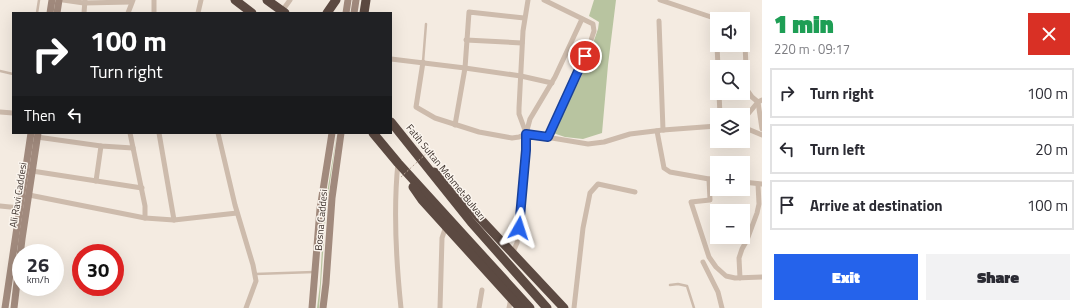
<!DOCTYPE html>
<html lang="en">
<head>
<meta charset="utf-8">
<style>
	:root { --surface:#fff; --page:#f2f2f3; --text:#2b2b33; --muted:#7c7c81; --line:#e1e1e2; --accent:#2563eb }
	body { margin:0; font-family:"Titillium Web",sans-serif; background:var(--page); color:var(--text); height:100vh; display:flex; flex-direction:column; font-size:15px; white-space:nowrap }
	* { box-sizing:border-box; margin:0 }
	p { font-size:13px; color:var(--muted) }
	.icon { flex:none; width:22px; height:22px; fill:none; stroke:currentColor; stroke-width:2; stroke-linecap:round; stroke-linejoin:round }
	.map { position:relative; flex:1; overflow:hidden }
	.sheet { display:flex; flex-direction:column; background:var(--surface); width:320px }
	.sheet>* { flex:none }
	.banner { position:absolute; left:12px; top:12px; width:380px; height:122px; border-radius:0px; box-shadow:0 4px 16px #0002; background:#202124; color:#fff; overflow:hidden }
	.tools { position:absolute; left:710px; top:12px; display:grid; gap:8px }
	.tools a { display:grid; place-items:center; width:40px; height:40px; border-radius:0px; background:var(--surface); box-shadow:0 4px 16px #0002; font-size:20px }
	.speed { position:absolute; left:12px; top:244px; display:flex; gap:8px; font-size:20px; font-weight:700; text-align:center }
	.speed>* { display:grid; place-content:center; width:52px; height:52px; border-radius:50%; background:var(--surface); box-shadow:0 4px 16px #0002; line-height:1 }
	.speed small { font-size:10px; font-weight:400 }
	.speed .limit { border:6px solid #d22; background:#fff; color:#111 }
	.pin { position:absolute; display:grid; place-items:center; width:34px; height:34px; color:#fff; margin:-17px; border:2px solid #fff; border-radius:50%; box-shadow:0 1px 4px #0007 }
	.me { position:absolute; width:44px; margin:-22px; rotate:6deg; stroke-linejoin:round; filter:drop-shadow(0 0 3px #0008) }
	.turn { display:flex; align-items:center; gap:14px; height:84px; padding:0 12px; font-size:18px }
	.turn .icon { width:52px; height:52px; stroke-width:2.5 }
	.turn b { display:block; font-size:28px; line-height:34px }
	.then { display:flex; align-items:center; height:38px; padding:0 12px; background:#0003; gap:8px; font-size:15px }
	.round { display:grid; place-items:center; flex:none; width:42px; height:42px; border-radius:0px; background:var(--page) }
	.overview { display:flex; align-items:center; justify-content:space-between; height:68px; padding:0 12px }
	h1 { font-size:24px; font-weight:800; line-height:30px; color:#1e9e55 }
	.cta { display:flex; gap:8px; margin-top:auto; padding:8px 12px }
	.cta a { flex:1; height:46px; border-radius:0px; background:var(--accent); color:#fff; font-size:16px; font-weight:800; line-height:46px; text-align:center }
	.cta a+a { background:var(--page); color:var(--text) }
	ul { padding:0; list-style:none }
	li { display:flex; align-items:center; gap:12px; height:50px; margin:0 8px 6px; padding:0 4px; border:2px solid var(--line); border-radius:0px }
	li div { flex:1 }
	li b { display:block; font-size:15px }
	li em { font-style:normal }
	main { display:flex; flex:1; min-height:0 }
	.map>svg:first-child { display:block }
	.green { fill:#b8c4a0 }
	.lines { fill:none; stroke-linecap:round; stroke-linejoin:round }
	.path { stroke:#b9a596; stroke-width:1; stroke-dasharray:2 2; stroke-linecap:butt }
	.lane { stroke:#cdbbac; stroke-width:2.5 }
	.street { stroke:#cdbbac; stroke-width:5 }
	.secondary { stroke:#a18a7d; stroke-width:7 }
	.highway { stroke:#5c4a42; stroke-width:9 }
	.path-bridge { stroke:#b9a596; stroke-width:1; stroke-dasharray:2 2; stroke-linecap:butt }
	.route-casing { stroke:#184099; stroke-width:10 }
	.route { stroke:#2563eb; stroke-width:7 }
	.labels { text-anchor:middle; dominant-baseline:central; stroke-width:3; stroke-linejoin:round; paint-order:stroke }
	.street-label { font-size:10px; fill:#3b302b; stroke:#fbf5ee }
</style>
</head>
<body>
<main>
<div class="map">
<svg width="762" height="308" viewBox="0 0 762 308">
	<rect width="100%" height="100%" fill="#f4ebe1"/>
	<g class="green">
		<polygon points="594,0 616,0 608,65 602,133 583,139 565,137 553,133 582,75 598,29 599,22 589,16"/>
		<polygon points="337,133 326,210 321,283 319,308 317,308 320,284 324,211"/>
	</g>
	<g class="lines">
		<polyline class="path" points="428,152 441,166"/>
		<g class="lane">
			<polyline points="37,13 39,0"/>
			<polyline points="423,62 426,24"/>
			<polyline points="0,71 13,74"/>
			<polyline points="255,274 314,272"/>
			<polyline points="670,285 678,284 687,286 694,308"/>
		</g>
		<g class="street">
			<polyline points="63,0 84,3 131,2"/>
			<polyline points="154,0 154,13"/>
			<polyline points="544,0 593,24 594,31 590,43 579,70 548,137"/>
			<polyline points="660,0 717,19"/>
			<polyline points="282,11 290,0"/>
			<polyline points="84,13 85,0"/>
			<polyline points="128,13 133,0"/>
			<polyline points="198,13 201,0"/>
			<polyline points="659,21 663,130"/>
			<polyline points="466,40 522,43"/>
			<polyline points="745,44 747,90 752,97 758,102 762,129"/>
			<polyline points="717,45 718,67"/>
			<polyline points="391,59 465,68 521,76 552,83"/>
			<polyline points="423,62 416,107 435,118 479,132 512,138 519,137 526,134 534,135 588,144 604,142 630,134 663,130 717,126"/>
			<polyline points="719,93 720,115"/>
			<polyline points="0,112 13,113"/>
			<polyline points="743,120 758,102 762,100"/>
			<polyline points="455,125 465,68 469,12 524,18"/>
			<polyline points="743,127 762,135"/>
			<polyline points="657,131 664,168 670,172 709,179 717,179"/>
			<polyline points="130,133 145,206 145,218"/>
			<polyline points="159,133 174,220"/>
			<polyline points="218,133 235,205 253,265 256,281 246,308"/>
			<polyline points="526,133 519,114 519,108 523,31 528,0"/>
			<polyline points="37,137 101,146 133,148"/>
			<path d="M398,163c-5,48 -2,97 3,145"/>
			<polyline points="32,171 129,186 142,188"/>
			<polyline points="709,179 710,200 691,202 709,257 716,267 726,276 735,278 762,277"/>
			<polyline points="96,181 101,146"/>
			<polyline points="743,182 762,184"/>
			<polyline points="29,195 145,218 174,220 237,213"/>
			<polyline points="0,206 20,208"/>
			<polyline points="513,252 517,243 527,150 526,134 530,119 555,77 582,19"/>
			<polyline points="703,262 718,292 722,308"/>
			<polyline points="740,278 739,258 742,249 747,240 757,213 759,204 758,184"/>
			<polyline points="440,308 442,238 446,226"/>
			<polyline points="479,308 482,290"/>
			<polyline points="509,308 511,298"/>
			<polyline points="574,308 583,228 590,193 598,184 635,192"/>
		</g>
		<g class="secondary">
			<polyline points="50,13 52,0"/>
			<polyline points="57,13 59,0"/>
			<polyline points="346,13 348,0"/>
			<polyline points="354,13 356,0"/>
			<polyline points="5,308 31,133"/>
			<polyline points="14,308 22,239 38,133"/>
			<polyline points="312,308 320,209 332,133"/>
			<polyline points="323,308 326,283 332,198 341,133"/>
		</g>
		<g class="highway">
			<polyline points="235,0 252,13"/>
			<polyline points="267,0 285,13"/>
			<polyline points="327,13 336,0"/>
			<polyline points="364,13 366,0"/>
			<polyline points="391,122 471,222 547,308"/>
			<polyline points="373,133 398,163 530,308"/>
			<polyline points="434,172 445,178 472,210 564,308"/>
			<polyline points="413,187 422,200 520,308"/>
		</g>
		<polyline class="path-bridge" points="401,177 428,152"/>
	</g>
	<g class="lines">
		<defs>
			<polyline id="route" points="519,228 526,150 526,134 548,137 585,56"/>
		</defs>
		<use href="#route" class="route-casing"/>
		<use href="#route" class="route"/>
	</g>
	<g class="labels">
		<g class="street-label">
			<text transform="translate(446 172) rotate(51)">Fatih Sultan Mehmet Bulvarı</text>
			<text transform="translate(18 195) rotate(-81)">Ali Ravi Caddesi</text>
			<text transform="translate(321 220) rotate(-85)">Bosna Caddesi</text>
		</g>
	</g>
</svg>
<div class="tools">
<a><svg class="icon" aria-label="sound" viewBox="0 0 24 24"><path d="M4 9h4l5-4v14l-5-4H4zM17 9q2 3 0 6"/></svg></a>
<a><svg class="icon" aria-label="search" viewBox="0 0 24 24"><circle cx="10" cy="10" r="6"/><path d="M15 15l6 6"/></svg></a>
<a><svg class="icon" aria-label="layers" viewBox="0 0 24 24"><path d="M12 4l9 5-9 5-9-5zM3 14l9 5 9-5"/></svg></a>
<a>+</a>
<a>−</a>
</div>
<div class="speed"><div>26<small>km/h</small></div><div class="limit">30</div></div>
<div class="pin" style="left:585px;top:56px;background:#d93025"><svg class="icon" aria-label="arrive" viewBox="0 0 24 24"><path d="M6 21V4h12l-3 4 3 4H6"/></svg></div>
<svg class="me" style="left:519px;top:228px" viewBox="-20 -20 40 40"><path d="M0-17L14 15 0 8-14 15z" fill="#2563eb" stroke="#fff" stroke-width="4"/></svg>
<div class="banner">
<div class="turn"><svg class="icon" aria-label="right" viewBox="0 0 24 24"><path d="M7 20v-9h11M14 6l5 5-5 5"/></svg><div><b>100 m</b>Turn right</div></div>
<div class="then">Then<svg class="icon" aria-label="left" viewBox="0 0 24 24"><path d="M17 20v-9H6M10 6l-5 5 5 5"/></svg></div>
</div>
</div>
<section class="sheet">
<div class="overview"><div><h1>1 min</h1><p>220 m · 09:17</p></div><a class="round" style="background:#d93025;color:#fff"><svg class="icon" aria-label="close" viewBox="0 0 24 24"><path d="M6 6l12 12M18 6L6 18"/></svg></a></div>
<ul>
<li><svg class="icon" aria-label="right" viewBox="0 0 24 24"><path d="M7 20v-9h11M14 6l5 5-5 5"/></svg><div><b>Turn right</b></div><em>100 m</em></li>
<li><svg class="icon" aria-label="left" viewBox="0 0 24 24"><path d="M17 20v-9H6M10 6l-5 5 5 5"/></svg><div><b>Turn left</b></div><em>20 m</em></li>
<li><svg class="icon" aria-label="arrive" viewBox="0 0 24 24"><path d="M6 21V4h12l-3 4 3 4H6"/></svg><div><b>Arrive at destination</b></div><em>100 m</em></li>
</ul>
<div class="cta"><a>Exit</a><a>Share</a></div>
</section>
</main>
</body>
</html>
